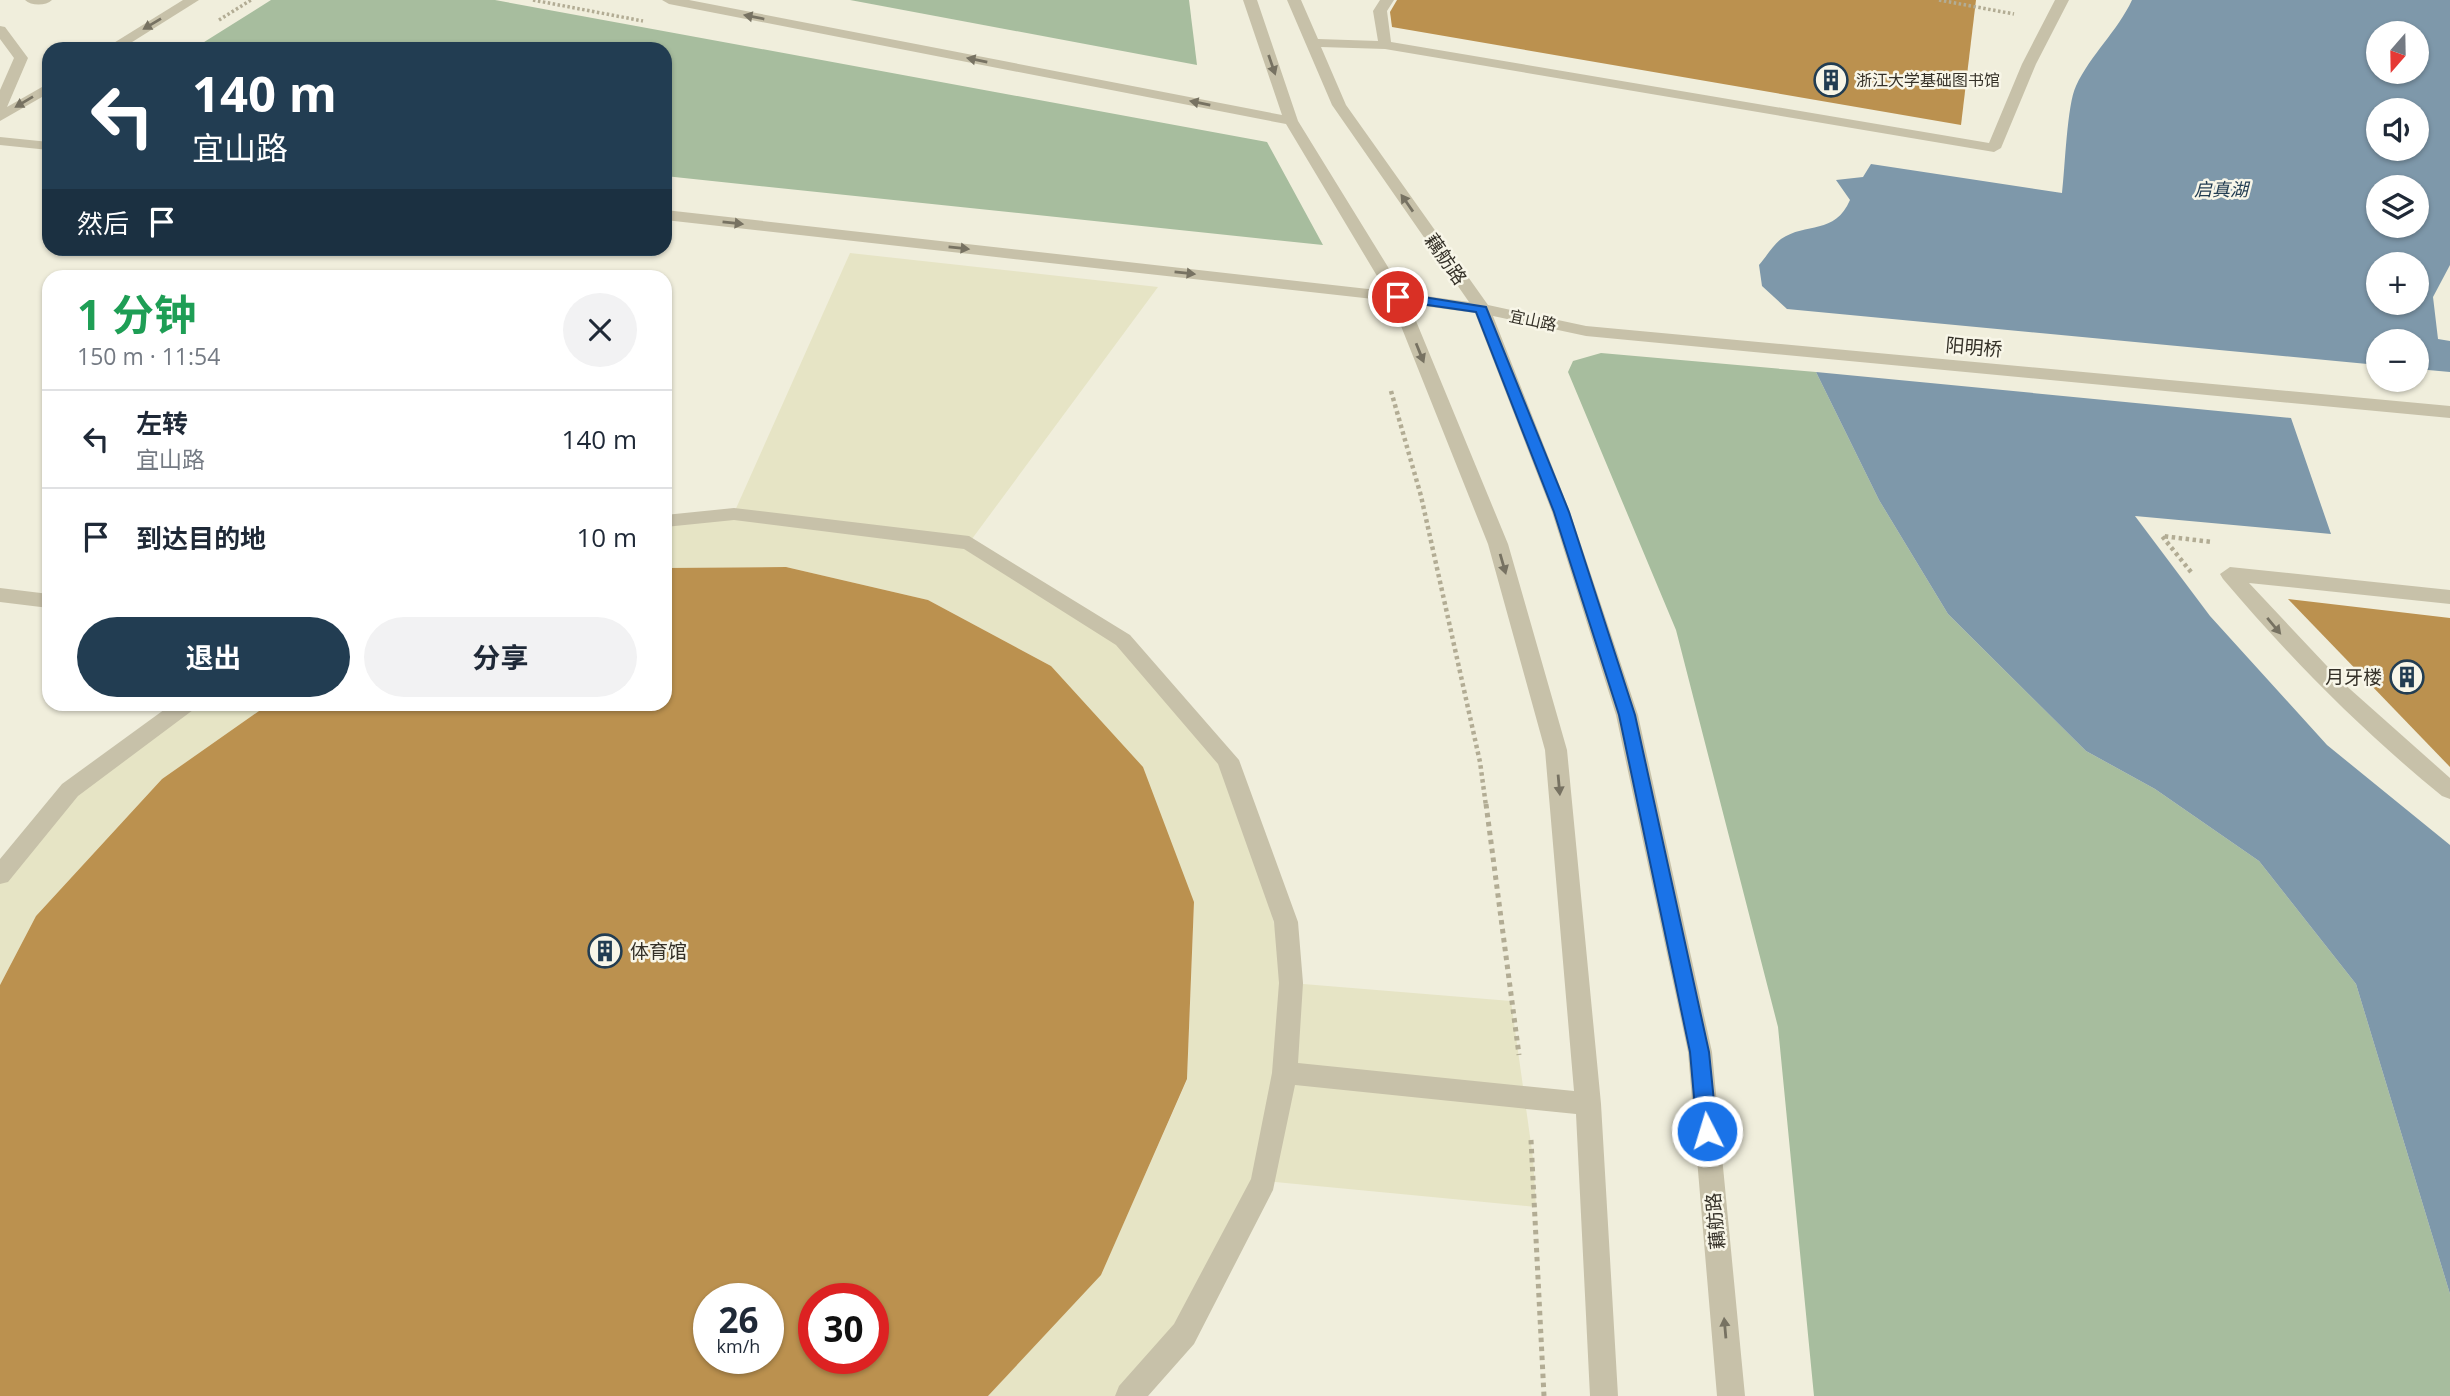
<!DOCTYPE html>
<html lang="zh">
<head>
<meta charset="utf-8">
<style>
	:root { --surface:#fff; --page:#f2f2f3; --text:#1f2937; --muted:#747a83; --line:#e0e1e3; --accent:#223d52 }
	body { margin:0; font-family:"Open Sans","Noto Sans SC",sans-serif; background:var(--page); color:var(--text); height:100vh; display:flex; flex-direction:column; font-size:26px; white-space:nowrap }
	* { box-sizing:border-box; margin:0 }
	p { font-size:23px; color:var(--muted) }
	.icon { flex:none; width:38px; height:38px; fill:none; stroke:currentColor; stroke-width:2; stroke-linecap:round; stroke-linejoin:round }
	.map { position:relative; flex:1; overflow:hidden }
	.side { position:absolute; left:42px; top:270px; width:630px; height:441px; display:flex; flex-direction:column; background:var(--surface); border-radius:21px; box-shadow:0 2px 5px #0004 }
	.side>* { flex:none }
	.banner { position:absolute; left:42px; top:42px; width:630px; height:214px; border-radius:21px; box-shadow:0 2px 5px #0004; background:#223d52; color:#fff; overflow:hidden }
	.needle { width:46px; rotate:200deg }
	.tools { position:absolute; left:2366px; top:21px; display:grid; gap:14px }
	.tools a { display:grid; place-items:center; width:63px; height:63px; border-radius:50%; background:var(--surface); box-shadow:0 2px 5px #0004; font-size:35px }
	.speed { position:absolute; left:693px; top:1283px; display:flex; gap:14px; font-size:35px; font-weight:700; text-align:center }
	.speed>* { display:grid; place-content:center; width:91px; height:91px; border-radius:50%; background:var(--surface); box-shadow:0 2px 5px #0004; line-height:1 }
	.speed small { font-size:18px; font-weight:400 }
	.speed .limit { border:10px solid #d22; background:#fff; color:#111 }
	.pin { position:absolute; display:grid; place-items:center; width:60px; height:60px; color:#fff; margin:-30px; border:4px solid #fff; border-radius:50%; box-shadow:0 2px 7px #0007 }
	.me { position:absolute; width:77px; margin:-38px; rotate:355deg; stroke-linejoin:round; filter:drop-shadow(0 0 5px #0008) }
	.turn { display:flex; align-items:center; gap:24px; height:147px; padding:0 35px; font-size:32px }
	.turn .icon { width:91px; height:91px; stroke-width:2.5 }
	.turn b { display:block; font-size:49px; line-height:60px }
	.then { display:flex; align-items:center; height:66px; padding:0 35px; background:#0003; gap:14px; font-size:26px }
	.round { display:grid; place-items:center; flex:none; width:74px; height:74px; border-radius:37px; background:var(--page) }
	.overview { display:flex; align-items:center; justify-content:space-between; height:119px; padding:0 35px }
	h1 { font-size:42px; font-weight:700; line-height:52px; color:#1e9e55 }
	.button { display:flex; gap:14px; margin-top:auto; padding:14px 35px }
	.button a { flex:1; height:80px; border-radius:42px; background:var(--accent); color:#fff; font-size:28px; font-weight:700; line-height:80px; text-align:center }
	.button a+a { background:var(--page); color:var(--text) }
	ul { padding:0; list-style:none }
	li { display:flex; align-items:center; gap:21px; height:98px; padding:0 35px; border-top:2px solid var(--line) }
	li div { flex:1 }
	li b { display:block; font-size:26px }
	li em { font-style:normal }
	.map>svg:first-child { display:block }
	.green { fill:#a7bd9e }
	.plaza { fill:#e6e4c5 }
	.water { fill:#7e98aa; fill-rule:evenodd }
	.building { fill:#bb914f; fill-rule:evenodd }
	.lines { fill:none; stroke-linecap:round; stroke-linejoin:round }
	.path-far2 { stroke:#b2ac94; stroke-width:3.5; stroke-dasharray:2.5 2.5; stroke-linecap:butt }
	.path-far1 { stroke:#b2ac94; stroke-width:4.5; stroke-dasharray:3.5 3.5; stroke-linecap:butt }
	.path { stroke:#b2ac94; stroke-width:5; stroke-dasharray:4.5 4.5; stroke-linecap:butt }
	.minor { fill:#c7c1a9; fill-rule:evenodd }
	.oneway { fill:#777262 }
	.route { fill:#1a73e8; stroke:#114b97; stroke-width:2 }
	.labels { text-anchor:middle; dominant-baseline:central; stroke-width:5; stroke-linejoin:round; paint-order:stroke }
	.far-poi-label { font-size:16px; fill:#353128; stroke:#f8f6e8; text-anchor:start }
	.far-street-label { font-size:16px; fill:#353128; stroke:#f8f6e8 }
	.far-water-label { font-size:18px; font-style:italic; fill:#223d52; stroke:#f8f6e8 }
	.street-label { font-size:19px; fill:#353128; stroke:#f8f6e8 }
	.poi-label { font-size:19px; fill:#353128; stroke:#f8f6e8; text-anchor:end }
</style>
</head>
<body>
<div class="map">
<svg width="2450" height="1396" viewBox="0 0 2450 1396">
	<rect width="100%" height="100%" fill="#f0eedc"/>
	<g class="green">
		<polygon points="271,0 495,0 1267,142 1323,245 665,176 665,49 193,49"/>
		<polygon points="850,0 1189,0 1197,65"/>
		<polygon points="1601,353 1816,372 1879,500 1948,614 2086,751 2155,789 2259,861 2356,984 2450,1294 2450,1396 1814,1396 1778,1027 1676,630 1568,372 1573,361"/>
	</g>
	<g class="plaza">
		<polygon points="850,253 1158,287 969,543 1123,640 1228,760 1291,983 1511,1001 1533,1158 1536,1207 1264,1181 1129,1396 988,1396 1101,1274 1187,1080 1194,902 1051,666 928,600 786,567 665,568 665,521 734,513"/>
		<polygon points="186,704 269,704 162,779 36,916 0,985 0,875 70,790"/>
	</g>
	<g class="water">
		<path d="M2132,0h318v265l-17,32 5,42 12,2v31l-33,-3v-28h-39v24l-591,-56 -25,-23 -3,-21c7,-8 14,-20 22,-26 25,-17 54,-4 69,-39l-14,-20 27,-3 8,-13 191,29c3,-24 5,-89 14,-107 15,-32 41,-54 56,-86zM2378,33h39v39h-39zM2378,110h39v39h-39zM2378,187h39v39h-39zM2378,264h39v39h-39z"/>
		<polygon points="1816,372 2291,418 2331,534 2135,516 2210,616 2327,745 2450,845 2450,1294 2356,984 2259,861 2155,789 2086,751 1948,614 1879,500"/>
	</g>
	<g class="building">
		<polygon points="1397,0 1976,0 1961,125 1392,27 1390,12"/>
		<path d="M786,567l142,33 123,66 92,101 51,135 -7,177 -86,196 -113,121h-988v-411l36,-69 126,-137 107,-75h396v-136zM709,1298h59v60h-59zM814,1298h59v60h-59z"/>
		<polygon points="2288,599 2450,618 2450,767"/>
	</g>
	<g class="lines">
		<g class="path-far2">
			<polyline points="533,0 643,21"/>
			<polyline points="1939,0 2014,14"/>
			<polyline points="219,20 251,0"/>
		</g>
		<g class="path-far1">
			<polyline points="1391,391 1421,496 1480,762 1486,806"/>
			<polyline points="2191,572 2162,536 2212,542"/>
		</g>
		<g class="path">
			<polyline points="1486,804 1519,1055"/>
			<polyline points="1531,1140 1544,1396"/>
		</g>
		<g class="minor">
			<path d="M25,0h27c-6,6 -21,6 -27,0z"/>
			<polygon points="183,0 199,0 121,49 104,49"/>
			<polygon points="662,0 689,0 1282,115 1243,0 1257,0 1298,121 1404,293 1469,302 1332,105 1287,0 1301,0 1318,39 1378,41 1373,11 1380,0 1394,0 1387,11 1391,42 1989,143 2022,64 2055,0 2069,0 2036,64 2001,148 1994,152 1385,49 1321,47 1346,105 1488,305 1586,326 2450,406 2450,418 1586,336 1493,316 1570,512 1638,715 1712,1052 1745,1396 1717,1396 1688,1052 1616,715 1552,512 1475,313 1409,304 1508,544 1567,750 1601,1104 1618,1396 1590,1396 1576,1114 1295,1085 1273,1190 1194,1344 1148,1396 1115,1396 1119,1386 1174,1324 1251,1179 1272,1073 1279,983 1274,922 1218,764 1116,645 964,549 734,520 665,527 665,515 734,508 969,536 1130,635 1239,760 1298,922 1303,983 1298,1063 1574,1091 1545,750 1488,544 1391,301 665,220 665,210 1386,291 1286,124 669,4"/>
			<polygon points="0,26 5,27 28,58 7,107 49,83 49,93 0,121 0,90 14,58 0,39"/>
			<polygon points="0,137 49,142 49,150 0,145"/>
			<path d="M2230,567l220,23v14l-201,-21 93,99 108,96v21l-8,-3c-80,-65 -152,-138 -219,-217l-3,-5z"/>
			<polygon points="0,588 49,594 49,608 0,602"/>
			<polygon points="172,704 197,704 193,710 78,796 8,882 0,884 0,859 62,784"/>
		</g>
	</g>
	<defs><path id="oneway-solid" d="M-6-.8H1V-3.2L6.5 0L1 3.2V.8H-6Z" transform="scale(1.75)"/></defs>
	<g class="oneway">
		<use href="#oneway-solid" transform="translate(754 17) rotate(-169)"/>
		<use href="#oneway-solid" transform="translate(152 24) rotate(149)"/>
		<use href="#oneway-solid" transform="translate(977 60) rotate(-169)"/>
		<use href="#oneway-solid" transform="translate(1272 65) rotate(71)"/>
		<use href="#oneway-solid" transform="translate(24 102) rotate(149)"/>
		<use href="#oneway-solid" transform="translate(1200 103) rotate(-169)"/>
		<use href="#oneway-solid" transform="translate(1407 203) rotate(-125)"/>
		<use href="#oneway-solid" transform="translate(733 223) rotate(6)"/>
		<use href="#oneway-solid" transform="translate(959 248) rotate(6)"/>
		<use href="#oneway-solid" transform="translate(1185 273) rotate(6)"/>
		<use href="#oneway-solid" transform="translate(1420 353) rotate(68)"/>
		<use href="#oneway-solid" transform="translate(1503 564) rotate(74)"/>
		<use href="#oneway-solid" transform="translate(2274 626) rotate(50)"/>
		<use href="#oneway-solid" transform="translate(1559 785) rotate(85)"/>
		<use href="#oneway-solid" transform="translate(1725 1328) rotate(-95)"/>
	</g>
	<polygon class="route" points="1398,293 1486,307 1569,512 1635,715 1709,1052 1717,1131 1714,1138 1707,1140 1700,1138 1697,1131 1690,1052 1619,715 1554,512 1476,312 1393,300 1391,297"/>
	<defs>
		<symbol id="building-ring" viewBox="-11 -11 22 22"><circle r="9.5" fill="#f8f6e8" stroke="#223d52" stroke-width="1.5"/><path d="M-4-6H4V6H1V3H-1V6H-4ZM-2.5-4.3h1.7v1.8h-1.7ZM.8-4.3h1.7v1.8H.8ZM-2.5-1h1.7V.8h-1.7ZM.8-1h1.7V.8H.8Z" fill="#223d52"/></symbol>
	</defs>
	<g fill-rule="evenodd">
		<use href="#building-ring" x="1812" y="61" width="38" height="38"/>
		<use href="#building-ring" x="2388" y="658" width="38" height="38"/>
		<use href="#building-ring" x="586" y="932" width="38" height="38"/>
	</g>
	<g class="labels">
		<g class="far-poi-label">
			<text x="1856" y="80">浙江大学基础图书馆</text>
		</g>
		<g class="far-street-label">
			<text transform="translate(1533 320) rotate(12)">宜山路</text>
		</g>
		<g class="far-water-label">
			<text x="2221" y="189">启真湖</text>
		</g>
		<g class="street-label">
			<text transform="translate(1446 259) rotate(55)">藕舫路</text>
			<text transform="translate(1974 347) rotate(5)">阳明桥</text>
			<text transform="translate(1715 1221) rotate(-95)">藕舫路</text>
		</g>
		<g class="poi-label">
			<text x="2382" y="677">月牙楼</text>
			<text x="630" y="951" text-anchor="start">体育馆</text>
		</g>
	</g>
</svg>
<div class="tools">
<a><svg class="needle" viewBox="-14 -14 28 28"><path d="M0-13l5 13h-10z" fill="#e53935"/><path d="M0 13l5-13h-10z" fill="#747a83"/></svg></a>
<a><svg class="icon" aria-label="sound" viewBox="0 0 24 24"><path d="M4 9h4l5-4v14l-5-4H4zM17 9q2 3 0 6"/></svg></a>
<a><svg class="icon" aria-label="layers" viewBox="0 0 24 24"><path d="M12 4l9 5-9 5-9-5zM3 14l9 5 9-5"/></svg></a>
<a>+</a>
<a>−</a>
</div>
<div class="speed"><div>26<small>km/h</small></div><div class="limit">30</div></div>
<div class="pin" style="left:1398px;top:297px;background:#d93025"><svg class="icon" aria-label="arrive" viewBox="0 0 24 24"><path d="M6 21V4h12l-3 4 3 4H6"/></svg></div>
<svg class="me" style="left:1707px;top:1131px" viewBox="-20 -20 40 40"><circle r="17" fill="#1a73e8" stroke="#fff" stroke-width="3"/><path d="M0-11L8 9 0 5-8 9z" fill="#fff"/></svg>
<div class="banner">
<div class="turn"><svg class="icon" aria-label="left" viewBox="0 0 24 24"><path d="M17 20v-9H6M10 6l-5 5 5 5"/></svg><div><b>140 m</b>宜山路</div></div>
<div class="then">然后<svg class="icon" aria-label="arrive" viewBox="0 0 24 24"><path d="M6 21V4h12l-3 4 3 4H6"/></svg></div>
</div>
<section class="side">
<div class="overview"><div><h1>1 分钟</h1><p>150 m · 11:54</p></div><a class="round"><svg class="icon" aria-label="close" viewBox="0 0 24 24"><path d="M6 6l12 12M18 6L6 18"/></svg></a></div>
<ul>
<li><svg class="icon" aria-label="left" viewBox="0 0 24 24"><path d="M17 20v-9H6M10 6l-5 5 5 5"/></svg><div><b>左转</b><p>宜山路</p></div><em>140 m</em></li>
<li><svg class="icon" aria-label="arrive" viewBox="0 0 24 24"><path d="M6 21V4h12l-3 4 3 4H6"/></svg><div><b>到达目的地</b></div><em>10 m</em></li>
</ul>
<div class="button"><a>退出</a><a>分享</a></div>
</section>
</div>
</body>
</html>
